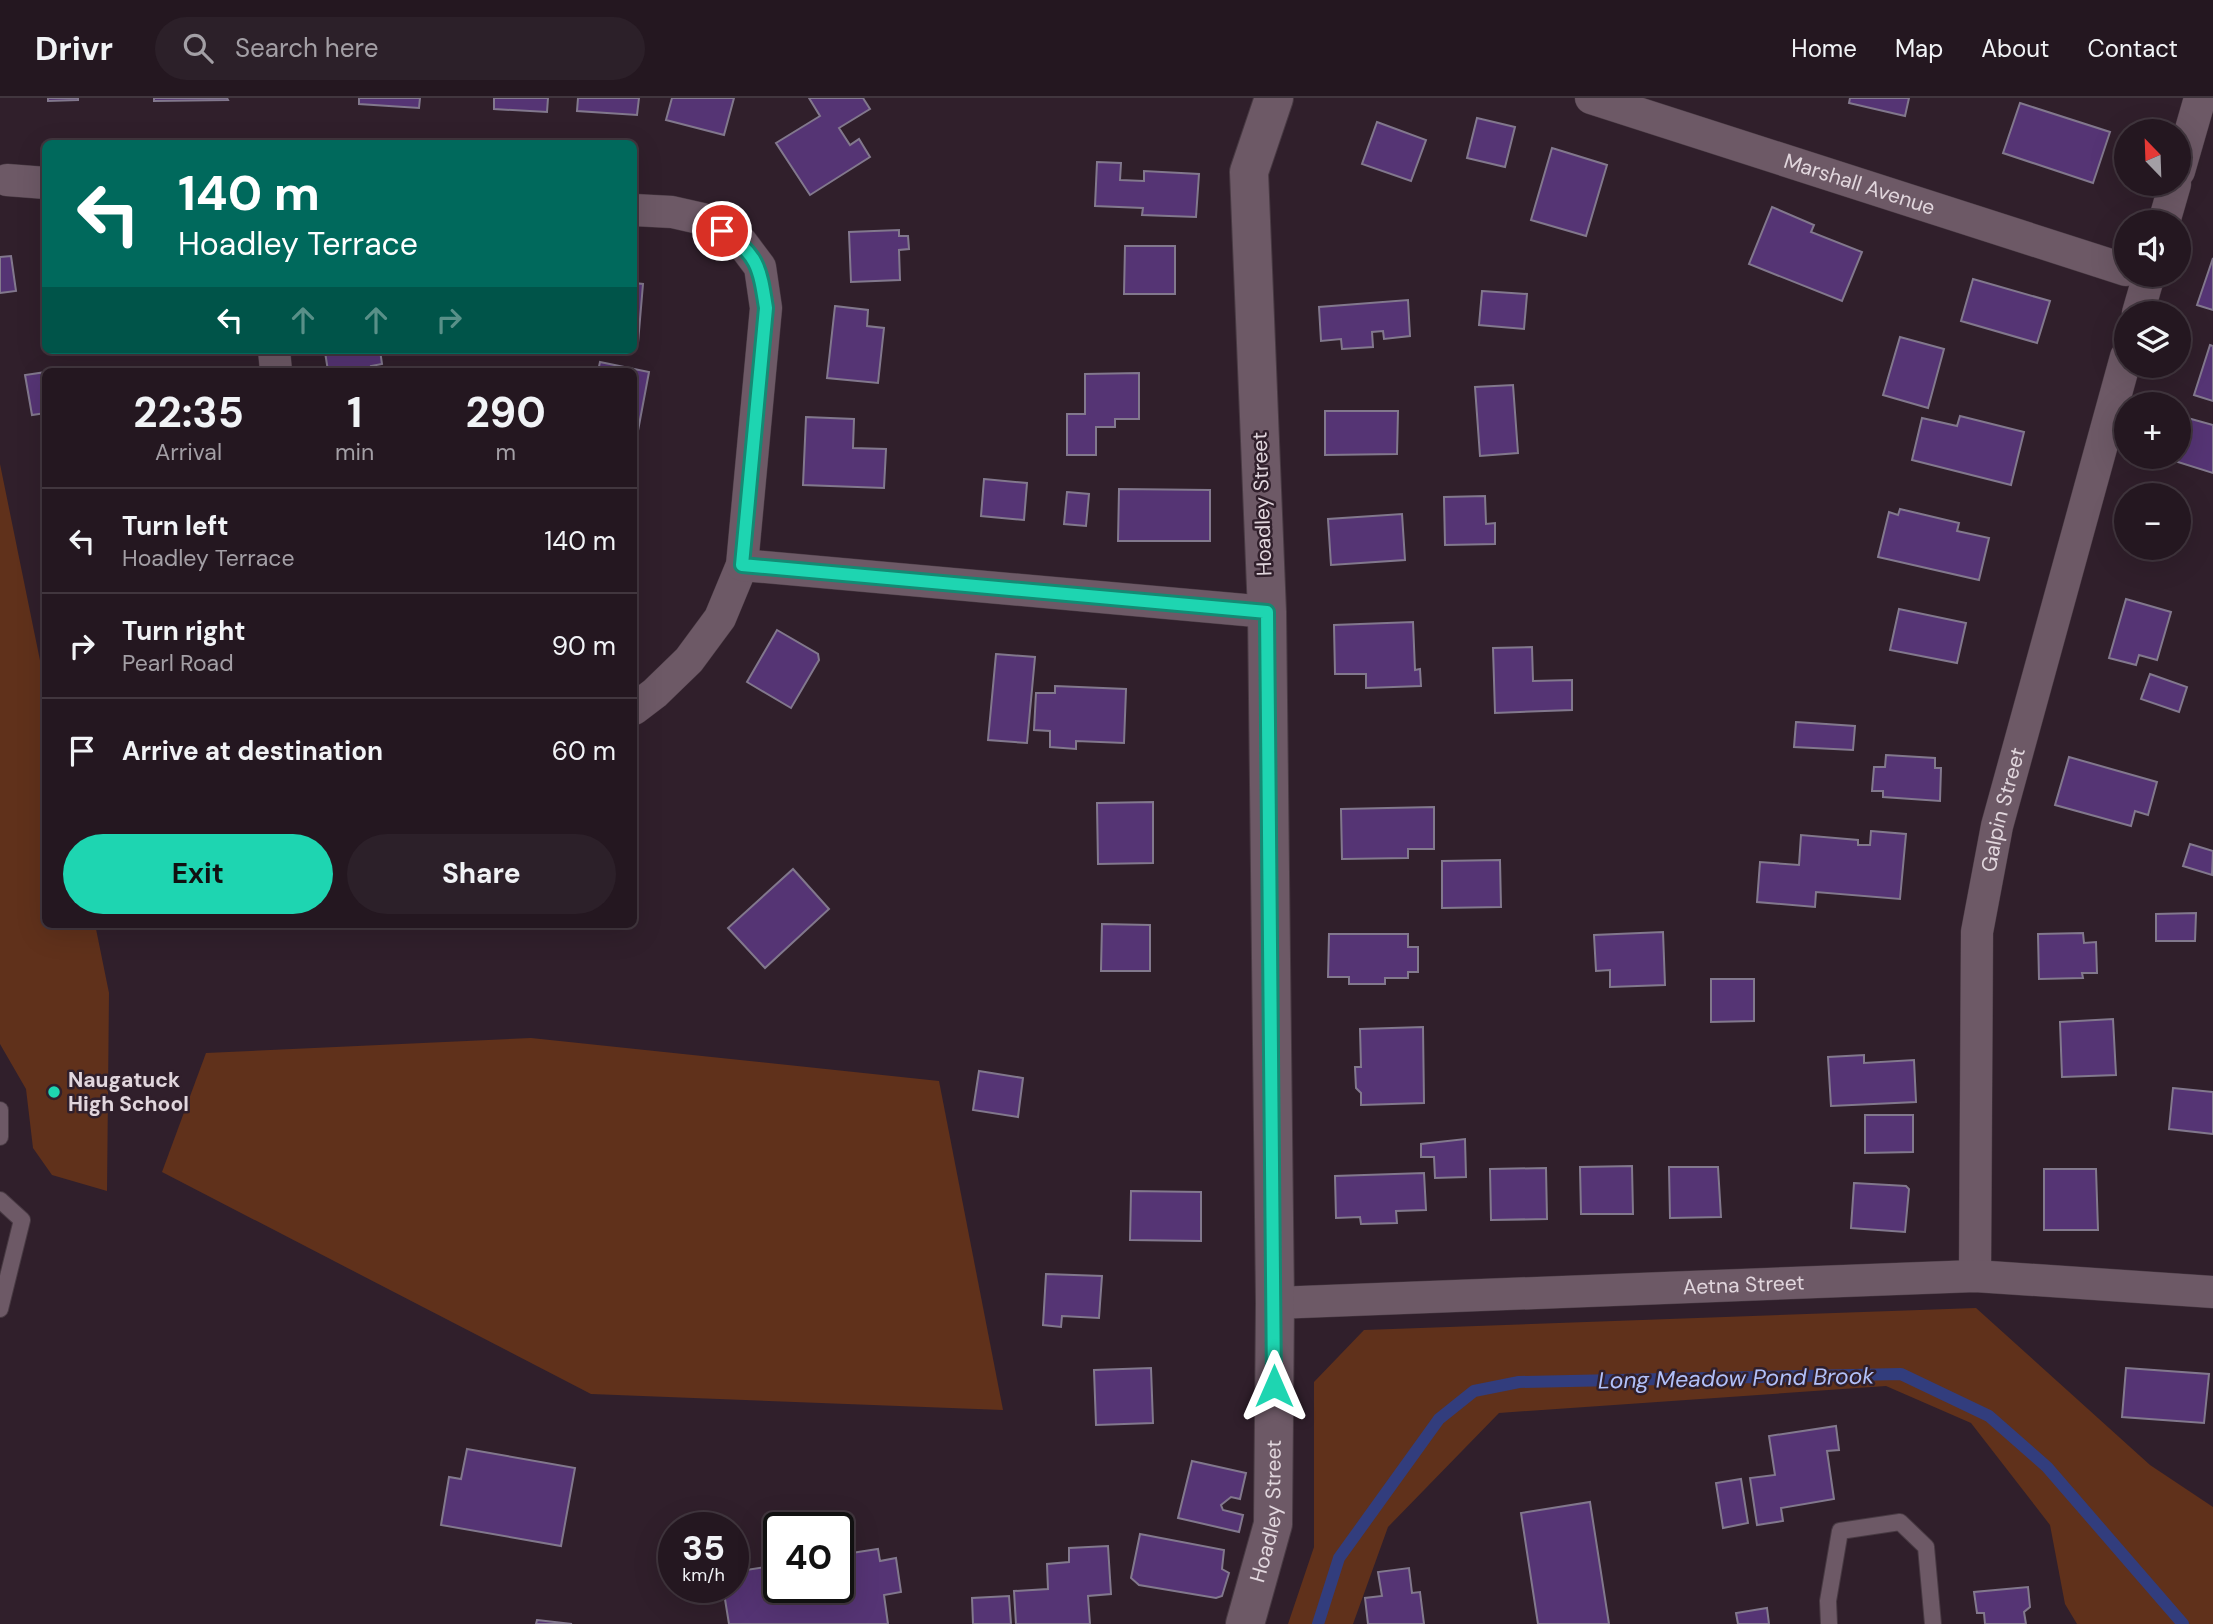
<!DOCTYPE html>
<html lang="en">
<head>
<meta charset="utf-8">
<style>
	:root { --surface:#241720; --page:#2c2029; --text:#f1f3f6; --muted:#a39fa5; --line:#41363e; --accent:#1ed5b1 }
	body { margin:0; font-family:"DM Sans",sans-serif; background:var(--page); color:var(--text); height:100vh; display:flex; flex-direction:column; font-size:26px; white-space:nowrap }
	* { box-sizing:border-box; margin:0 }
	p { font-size:23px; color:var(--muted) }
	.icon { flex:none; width:38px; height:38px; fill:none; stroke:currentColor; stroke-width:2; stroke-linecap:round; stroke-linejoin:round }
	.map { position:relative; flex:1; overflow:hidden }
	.panel { position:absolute; left:42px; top:270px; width:595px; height:560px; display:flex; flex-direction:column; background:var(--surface); border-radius:10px; box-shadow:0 7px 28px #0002,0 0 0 2px var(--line) }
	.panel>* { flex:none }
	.guide { position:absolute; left:42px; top:42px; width:595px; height:214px; border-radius:10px; box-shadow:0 7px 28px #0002,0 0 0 2px var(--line); background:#00695c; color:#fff; overflow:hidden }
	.needle { width:46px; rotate:337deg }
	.fabs { position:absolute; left:2114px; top:21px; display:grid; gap:14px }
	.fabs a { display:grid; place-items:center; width:77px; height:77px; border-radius:50%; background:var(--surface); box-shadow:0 7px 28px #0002,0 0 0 2px var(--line); font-size:35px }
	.speed { position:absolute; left:658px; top:1414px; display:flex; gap:14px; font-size:35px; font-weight:700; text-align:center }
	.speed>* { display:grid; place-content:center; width:91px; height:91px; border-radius:50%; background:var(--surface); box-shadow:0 7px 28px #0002,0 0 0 2px var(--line); line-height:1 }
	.speed small { font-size:18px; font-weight:400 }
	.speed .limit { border:4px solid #111; border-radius:10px; background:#fff; color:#111 }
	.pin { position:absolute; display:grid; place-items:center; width:60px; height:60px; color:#fff; margin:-30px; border:4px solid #fff; border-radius:50%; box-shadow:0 2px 7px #0007 }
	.me { position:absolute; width:77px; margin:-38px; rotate:0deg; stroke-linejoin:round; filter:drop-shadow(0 0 5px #0008) }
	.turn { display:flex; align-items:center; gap:24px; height:147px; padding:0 21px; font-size:32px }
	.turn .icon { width:91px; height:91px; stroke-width:2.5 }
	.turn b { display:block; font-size:49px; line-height:60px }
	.lanes { display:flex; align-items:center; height:66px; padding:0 21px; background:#0003; justify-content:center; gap:35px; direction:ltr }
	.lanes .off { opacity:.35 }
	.eta { display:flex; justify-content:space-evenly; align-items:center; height:119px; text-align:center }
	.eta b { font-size:42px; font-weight:700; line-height:49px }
	.button { display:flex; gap:14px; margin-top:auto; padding:14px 21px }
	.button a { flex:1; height:80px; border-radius:42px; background:var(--accent); color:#111; font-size:28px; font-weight:700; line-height:80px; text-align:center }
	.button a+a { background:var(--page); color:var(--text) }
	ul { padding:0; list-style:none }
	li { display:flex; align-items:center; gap:21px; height:105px; padding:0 21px; border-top:2px solid var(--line) }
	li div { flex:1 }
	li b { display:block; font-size:26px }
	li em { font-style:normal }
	header { display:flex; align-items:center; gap:42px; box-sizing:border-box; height:98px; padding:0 35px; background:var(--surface); border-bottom:2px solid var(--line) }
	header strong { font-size:33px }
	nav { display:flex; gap:38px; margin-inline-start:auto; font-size:24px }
	.search { width:490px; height:63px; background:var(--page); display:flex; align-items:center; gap:18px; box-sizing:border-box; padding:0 24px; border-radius:38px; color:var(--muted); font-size:26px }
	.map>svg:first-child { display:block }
	.green { fill:#60311b }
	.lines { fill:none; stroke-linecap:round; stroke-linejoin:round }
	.stream { stroke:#323d7d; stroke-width:12 }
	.building { fill:#553474; stroke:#82788d; stroke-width:2 }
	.service-casing { stroke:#483a43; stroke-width:18 }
	.minor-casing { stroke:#483a43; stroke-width:33 }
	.tertiary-casing { stroke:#483a43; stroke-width:40 }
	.service { stroke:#6d5966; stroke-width:16 }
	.minor { stroke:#6d5966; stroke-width:32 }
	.tertiary { stroke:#6d5966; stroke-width:38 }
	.route-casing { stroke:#148a73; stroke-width:18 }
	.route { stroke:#1ed5b1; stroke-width:12 }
	.poi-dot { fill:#1ed5b1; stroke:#301f2b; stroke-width:2.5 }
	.labels { text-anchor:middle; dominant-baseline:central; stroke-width:5; stroke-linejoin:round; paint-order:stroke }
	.street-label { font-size:21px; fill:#e1d6dd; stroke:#301f2b }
	.poi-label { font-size:21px; font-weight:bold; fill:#e1d6dd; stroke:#301f2b; text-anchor:start }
	.water-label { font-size:23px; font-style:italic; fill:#b1c0f9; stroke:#301f2b }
</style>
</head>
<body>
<header>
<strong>Drivr</strong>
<div class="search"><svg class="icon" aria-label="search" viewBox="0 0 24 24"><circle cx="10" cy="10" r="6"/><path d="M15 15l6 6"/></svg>Search here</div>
<nav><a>Home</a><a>Map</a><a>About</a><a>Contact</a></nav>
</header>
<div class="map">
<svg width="2213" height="1526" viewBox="0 0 2213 1526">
	<rect width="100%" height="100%" fill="#301f2b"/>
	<g class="green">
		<polygon points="0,366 45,587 46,826 95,826 109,895 107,1093 52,1077 33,1050 26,991 0,946"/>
		<polygon points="531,940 939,983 1003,1312 591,1296 162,1074 206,955"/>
		<polygon points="1976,1210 2150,1367 2213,1409 2213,1526 2077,1526 2065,1506 2050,1427 1971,1325 1886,1288 1499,1315 1388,1429 1353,1526 1288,1526 1314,1449 1314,1284 1364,1232"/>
	</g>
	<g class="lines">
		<polyline class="stream" points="1318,1526 1339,1460 1439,1321 1474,1293 1519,1284 1901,1276 1989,1318 2047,1369 2183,1526"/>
	</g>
	<g class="building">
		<polygon points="48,0 78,0 78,2 48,3"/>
		<polygon points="154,0 227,0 228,2 154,3"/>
		<polygon points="359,0 420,0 419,10 359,6"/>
		<polygon points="494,0 548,0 547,14 494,11"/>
		<polygon points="578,0 639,0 637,17 577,13"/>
		<polygon points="672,0 734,0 724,37 666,22"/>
		<polygon points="809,0 863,0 870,11 839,30 850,47 859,41 870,59 810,97 776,45 820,18"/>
		<polygon points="1850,0 1909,0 1905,18 1849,5"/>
		<polygon points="2020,5 2110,34 2093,85 2003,55"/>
		<polygon points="1477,20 1515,29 1505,69 1467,60"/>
		<polygon points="1377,24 1426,42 1411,83 1362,66"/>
		<polygon points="1552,50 1607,67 1586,138 1531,122"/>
		<polygon points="1097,64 1121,65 1120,82 1144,83 1144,73 1199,76 1196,119 1142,117 1143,110 1095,108"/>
		<polygon points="1772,109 1814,127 1811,134 1862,154 1842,203 1749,166"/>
		<polygon points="899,132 899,138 908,138 909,151 899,152 900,182 851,184 849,134"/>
		<polygon points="1125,148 1175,148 1175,196 1124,196"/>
		<polygon points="11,158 16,193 0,195 0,159"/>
		<polygon points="2213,160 2213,212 2197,207"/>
		<polygon points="1973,181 2050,203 2037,245 1961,223"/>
		<polygon points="634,185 643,186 638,245 634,245"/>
		<polygon points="1482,193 1527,196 1524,231 1479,227"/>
		<polygon points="1408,202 1410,238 1384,241 1383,233 1372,234 1373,249 1342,251 1341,241 1321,243 1319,209"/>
		<polygon points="835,208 868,212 867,228 884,230 878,285 827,280"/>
		<polygon points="1900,239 1944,251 1928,310 1883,297"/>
		<polygon points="2210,247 2213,248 2213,303 2194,297"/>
		<polygon points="338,252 380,252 382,266 371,268 372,273 328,273 325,254"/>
		<polygon points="600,264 649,274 634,354 634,273 598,273"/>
		<polygon points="46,274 46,315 32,317 25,277"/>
		<polygon points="1139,275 1139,321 1115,321 1115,329 1096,329 1096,357 1067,357 1067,316 1085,316 1085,276"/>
		<polygon points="1513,287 1518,355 1480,358 1475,289"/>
		<polygon points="1325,313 1398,313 1397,356 1325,357"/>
		<polygon points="1960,318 2024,334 2011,387 1912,362 1922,320 1957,328"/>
		<polygon points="806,319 854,321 853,350 886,351 884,390 803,387"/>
		<polygon points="2184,319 2213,327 2213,375 2162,359 2179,359 2179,322"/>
		<polygon points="984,381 1027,385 1024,422 981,418"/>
		<polygon points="1119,391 1210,392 1210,443 1118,443"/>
		<polygon points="1067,394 1089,396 1086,428 1064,426"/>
		<polygon points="1485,398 1486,426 1495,425 1495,446 1445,447 1444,399"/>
		<polygon points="1900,411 1959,425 1957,433 1989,440 1979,482 1878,459 1889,414 1898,417"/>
		<polygon points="1402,416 1405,462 1331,467 1328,421"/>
		<polygon points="2126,501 2171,514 2157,562 2139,557 2136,567 2109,560"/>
		<polygon points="1899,511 1966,525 1957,565 1890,552"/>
		<polygon points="1413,524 1415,572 1420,571 1421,588 1366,590 1366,576 1335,576 1334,527"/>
		<polygon points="777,532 818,556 819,562 791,610 747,584"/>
		<polygon points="1532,549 1533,583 1572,582 1572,612 1495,615 1493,550"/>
		<polygon points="996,556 1035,559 1027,645 988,642"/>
		<polygon points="2150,576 2187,589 2179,614 2141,601"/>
		<polygon points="1055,588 1126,591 1124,645 1076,643 1076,651 1050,649 1050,633 1034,632 1036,595 1055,595"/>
		<polygon points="1796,624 1855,628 1853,652 1794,649"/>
		<polygon points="1886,657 1935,660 1935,670 1941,670 1940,703 1883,699 1883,693 1872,693 1874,669 1885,669"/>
		<polygon points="2069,659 2157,684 2148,717 2135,713 2131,728 2055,707"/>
		<polygon points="1153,704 1153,765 1098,766 1097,705"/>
		<polygon points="1434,709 1434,751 1408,751 1408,760 1342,761 1341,711"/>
		<polygon points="1871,733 1906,736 1900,801 1816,794 1815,809 1757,804 1760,764 1799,767 1801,737 1858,742 1858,747 1870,747"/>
		<polygon points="2190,746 2213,753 2212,777 2183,768"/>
		<polygon points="1500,762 1501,809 1442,810 1442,763"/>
		<polygon points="793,771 829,811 765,870 728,830"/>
		<polygon points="2196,815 2195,843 2156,843 2156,816"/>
		<polygon points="1102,826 1150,827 1150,873 1101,873"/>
		<polygon points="1663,834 1665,887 1610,889 1610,872 1596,873 1594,837"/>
		<polygon points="2083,835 2084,845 2096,844 2097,875 2082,875 2083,880 2039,881 2038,836"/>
		<polygon points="1329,836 1408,836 1408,849 1418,849 1418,874 1408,874 1408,880 1385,880 1385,886 1349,886 1349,879 1328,879"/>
		<polygon points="1711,881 1754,881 1754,923 1711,924"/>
		<polygon points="2113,921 2116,977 2062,979 2060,924"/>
		<polygon points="1423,929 1424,1005 1361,1007 1361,995 1356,990 1355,969 1361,969 1360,931"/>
		<polygon points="1864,957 1864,965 1914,962 1916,1004 1831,1008 1828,959"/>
		<polygon points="979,973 1023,980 1018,1019 973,1012"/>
		<polygon points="2173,990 2213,994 2213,1036 2169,1031"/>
		<polygon points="1865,1017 1913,1017 1913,1054 1865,1055"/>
		<polygon points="1465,1041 1466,1079 1435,1080 1434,1059 1421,1059 1421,1046"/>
		<polygon points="1632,1068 1633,1116 1581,1116 1580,1069"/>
		<polygon points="1669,1069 1718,1069 1721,1119 1670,1120"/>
		<polygon points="1546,1070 1547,1121 1491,1122 1490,1071"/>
		<polygon points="2044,1071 2096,1071 2098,1132 2044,1132"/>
		<polygon points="1424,1075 1426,1112 1396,1113 1397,1125 1361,1126 1360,1119 1336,1120 1335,1078"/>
		<polygon points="1854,1085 1906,1088 1909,1091 1905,1134 1851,1130"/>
		<polygon points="1131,1093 1201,1094 1201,1143 1130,1142"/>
		<polygon points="1046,1176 1102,1178 1099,1220 1062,1218 1061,1229 1043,1227"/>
		<polygon points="1151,1270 1153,1325 1096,1327 1094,1272"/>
		<polygon points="2126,1270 2209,1276 2204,1325 2122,1319"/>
		<polygon points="1836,1328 1839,1352 1827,1353 1834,1401 1781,1410 1783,1423 1757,1427 1750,1380 1775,1377 1769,1338"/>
		<polygon points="467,1351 575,1370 561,1448 441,1427 449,1379 461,1381"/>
		<polygon points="1192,1363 1246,1375 1240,1401 1231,1399 1221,1407 1223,1412 1243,1417 1239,1434 1178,1420"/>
		<polygon points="1741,1381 1748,1425 1723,1430 1716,1385"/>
		<polygon points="1590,1404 1609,1526 1538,1526 1521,1415"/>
		<polygon points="1140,1436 1224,1452 1222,1471 1229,1475 1222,1498 1216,1500 1139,1487 1131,1480"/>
		<polygon points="1108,1448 1111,1496 1088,1498 1090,1526 1016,1526 1014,1493 1048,1491 1047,1466 1069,1464 1069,1450"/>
		<polygon points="878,1451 880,1463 896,1460 901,1494 884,1497 888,1526 729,1526 723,1489 733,1489 733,1474 779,1467 779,1489 838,1489 838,1457"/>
		<polygon points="1409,1470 1412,1495 1420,1494 1424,1526 1368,1526 1365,1500 1382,1498 1378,1474"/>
		<polygon points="2028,1489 2030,1509 2024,1514 2026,1526 1985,1526 1984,1515 1977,1515 1974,1494"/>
		<polygon points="1009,1498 1011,1526 973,1526 972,1500"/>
		<polygon points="1767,1510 1769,1526 1738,1526 1736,1515"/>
		<polygon points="537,1522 572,1526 536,1526"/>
	</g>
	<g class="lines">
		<defs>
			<g id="service">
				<polyline points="0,1012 0,1039"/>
				<polyline points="0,1102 22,1122 0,1211"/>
				<polyline points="1829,1526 1828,1503 1840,1433 1900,1424 1926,1449 1933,1526"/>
			</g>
			<g id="minor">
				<path id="s1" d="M1591,0l535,172"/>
				<polyline points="2179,73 2200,0"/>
				<polyline points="7,82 46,85"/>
				<polyline points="634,112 672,114 703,121 742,145 760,169 766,210 742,467 720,520 689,562 655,595 634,611"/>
				<polyline points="2164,124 2175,86"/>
				<polyline points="2138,215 2149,177"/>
				<polyline points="274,252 276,273"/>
				<polyline points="742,467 1267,514"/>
				<path id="s2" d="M1975,1178l2,-344 20,-106 129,-469"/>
				<path id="s3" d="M1275,1205l700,-27 238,16"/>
			</g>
			<g id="tertiary">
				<path id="s4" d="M1245,1526l28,-100 2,-221 -8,-691 -18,-440 25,-74"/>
			</g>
		</defs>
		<use href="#service" class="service-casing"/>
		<use href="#minor" class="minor-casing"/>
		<use href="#tertiary" class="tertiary-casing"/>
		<use href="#service" class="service"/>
		<use href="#minor" class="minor"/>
		<use href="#tertiary" class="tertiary"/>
	</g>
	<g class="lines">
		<defs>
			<path id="route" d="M722,133c36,22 38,38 44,77l-24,257 525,47 7,774"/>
		</defs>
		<use href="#route" class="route-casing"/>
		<use href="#route" class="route"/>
	</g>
	<circle class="poi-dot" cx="54" cy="994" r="7"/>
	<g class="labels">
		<g class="street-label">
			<text stroke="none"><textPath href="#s1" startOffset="282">Marshall Avenue</textPath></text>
			<text transform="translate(1262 406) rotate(-92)">Hoadley Street</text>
			<text stroke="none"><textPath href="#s2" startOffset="469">Galpin Street</textPath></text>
			<text stroke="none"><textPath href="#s3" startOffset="469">Aetna Street</textPath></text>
			<text stroke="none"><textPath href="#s4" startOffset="116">Hoadley Street</textPath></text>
		</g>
		<g class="poi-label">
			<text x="68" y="982">Naugatuck<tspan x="68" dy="24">High School</tspan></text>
		</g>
		<g class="water-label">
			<text transform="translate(1736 1280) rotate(-1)">Long Meadow Pond Brook</text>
		</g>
	</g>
</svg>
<div class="fabs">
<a><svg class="needle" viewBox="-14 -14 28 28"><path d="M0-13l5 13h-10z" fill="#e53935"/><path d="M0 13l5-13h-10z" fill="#a39fa5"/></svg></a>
<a><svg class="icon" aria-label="sound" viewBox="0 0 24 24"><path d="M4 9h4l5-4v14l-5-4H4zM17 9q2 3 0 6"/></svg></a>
<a><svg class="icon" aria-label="layers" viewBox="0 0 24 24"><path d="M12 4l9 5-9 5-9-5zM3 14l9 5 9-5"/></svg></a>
<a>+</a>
<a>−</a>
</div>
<div class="speed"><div>35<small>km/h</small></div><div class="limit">40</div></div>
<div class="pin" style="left:722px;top:133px;background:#d93025"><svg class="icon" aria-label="arrive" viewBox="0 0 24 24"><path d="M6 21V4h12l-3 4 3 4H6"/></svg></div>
<svg class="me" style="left:1274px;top:1288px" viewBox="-20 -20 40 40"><path d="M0-17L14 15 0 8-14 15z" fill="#1ed5b1" stroke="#fff" stroke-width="4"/></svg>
<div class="guide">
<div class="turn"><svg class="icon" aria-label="left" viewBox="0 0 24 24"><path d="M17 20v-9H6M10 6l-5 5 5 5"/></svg><div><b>140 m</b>Hoadley Terrace</div></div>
<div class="lanes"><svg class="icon" aria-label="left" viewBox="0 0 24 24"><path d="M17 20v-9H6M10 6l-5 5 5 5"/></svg><svg class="icon off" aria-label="ahead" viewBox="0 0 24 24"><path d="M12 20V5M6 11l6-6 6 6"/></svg><svg class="icon off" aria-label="ahead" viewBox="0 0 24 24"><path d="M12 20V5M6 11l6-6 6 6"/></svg><svg class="icon off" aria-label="right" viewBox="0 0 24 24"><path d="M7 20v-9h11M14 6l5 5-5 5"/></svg></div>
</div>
<section class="panel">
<div class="eta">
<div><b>22:35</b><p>Arrival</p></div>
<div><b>1</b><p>min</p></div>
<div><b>290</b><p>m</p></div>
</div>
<ul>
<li><svg class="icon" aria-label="left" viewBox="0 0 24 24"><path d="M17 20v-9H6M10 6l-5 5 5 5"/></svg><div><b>Turn left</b><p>Hoadley Terrace</p></div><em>140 m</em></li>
<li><svg class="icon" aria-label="right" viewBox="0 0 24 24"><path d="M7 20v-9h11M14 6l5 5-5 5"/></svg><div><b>Turn right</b><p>Pearl Road</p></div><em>90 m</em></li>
<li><svg class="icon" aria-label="arrive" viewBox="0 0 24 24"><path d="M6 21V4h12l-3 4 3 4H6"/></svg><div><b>Arrive at destination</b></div><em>60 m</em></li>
</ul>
<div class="button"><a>Exit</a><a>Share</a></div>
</section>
</div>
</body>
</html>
